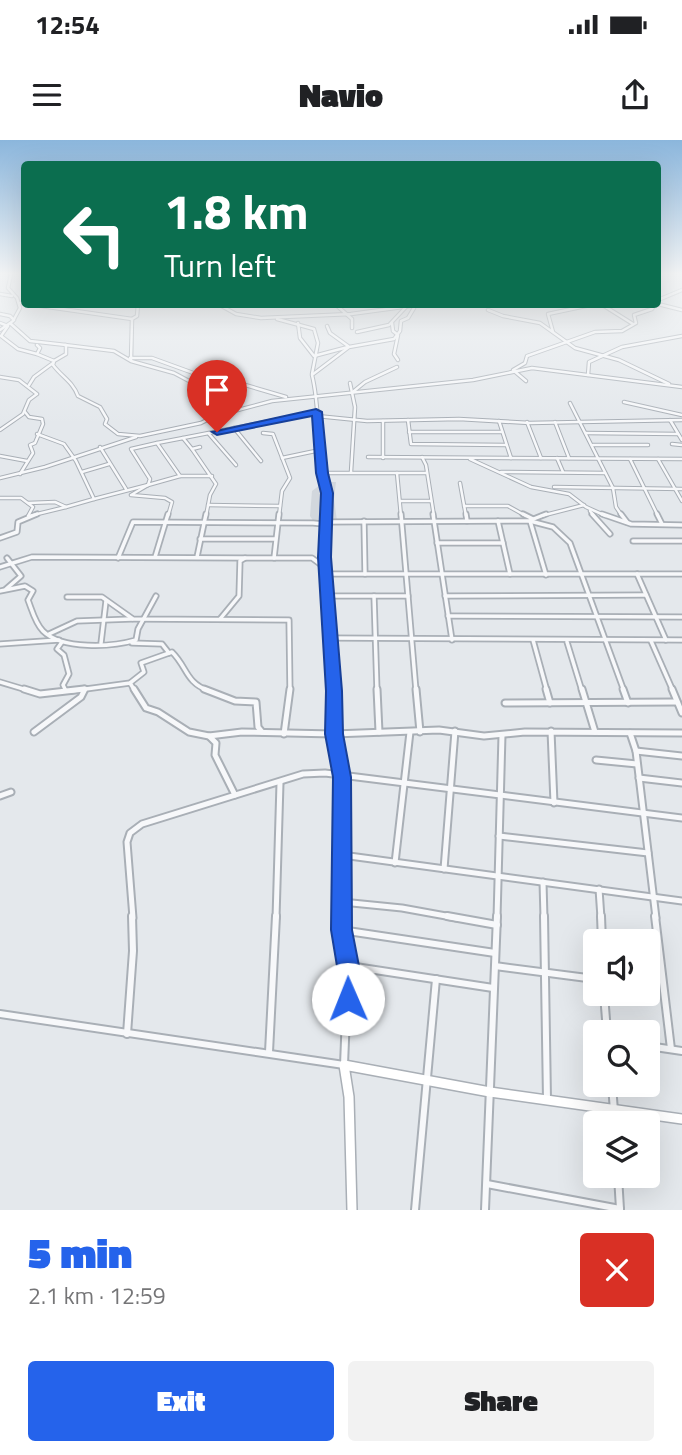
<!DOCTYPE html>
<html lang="en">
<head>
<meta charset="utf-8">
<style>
	:root { --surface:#fff; --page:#f2f2f2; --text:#202124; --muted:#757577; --accent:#2563eb }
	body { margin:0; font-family:"Titillium Web",sans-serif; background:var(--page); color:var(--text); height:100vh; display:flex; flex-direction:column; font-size:26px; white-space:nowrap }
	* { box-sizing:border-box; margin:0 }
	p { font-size:23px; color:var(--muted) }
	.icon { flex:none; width:38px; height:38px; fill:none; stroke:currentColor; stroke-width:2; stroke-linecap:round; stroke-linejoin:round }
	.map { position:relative; height:1070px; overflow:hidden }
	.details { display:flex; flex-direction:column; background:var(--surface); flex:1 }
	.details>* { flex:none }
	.hud { position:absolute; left:21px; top:21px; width:640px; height:147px; border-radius:7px; box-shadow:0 7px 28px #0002; background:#0b6e4f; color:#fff; overflow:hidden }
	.controls { position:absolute; left:583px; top:789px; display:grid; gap:14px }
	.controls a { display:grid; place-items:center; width:77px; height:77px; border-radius:7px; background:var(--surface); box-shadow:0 7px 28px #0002; font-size:35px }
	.pin { position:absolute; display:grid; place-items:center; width:60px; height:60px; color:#fff; margin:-72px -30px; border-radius:50% 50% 50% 0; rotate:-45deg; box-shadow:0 0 7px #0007 }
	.pin .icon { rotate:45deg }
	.me { position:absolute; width:77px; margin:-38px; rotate:359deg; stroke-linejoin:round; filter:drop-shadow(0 0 5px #0008) }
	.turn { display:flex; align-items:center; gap:24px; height:147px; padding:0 28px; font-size:32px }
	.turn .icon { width:91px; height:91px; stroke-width:2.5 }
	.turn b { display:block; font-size:49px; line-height:60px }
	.round { display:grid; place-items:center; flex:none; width:74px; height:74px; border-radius:7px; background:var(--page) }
	.head { display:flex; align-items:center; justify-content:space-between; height:119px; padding:0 28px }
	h1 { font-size:42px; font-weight:800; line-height:52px; color:var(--accent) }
	.primary-button { display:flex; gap:14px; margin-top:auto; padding:14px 28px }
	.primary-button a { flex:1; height:80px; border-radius:7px; background:var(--accent); color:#fff; font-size:28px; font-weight:800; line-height:80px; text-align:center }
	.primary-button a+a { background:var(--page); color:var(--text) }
	.status { display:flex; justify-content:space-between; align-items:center; height:49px; padding:0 35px; background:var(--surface); direction:ltr }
	.status svg { height:19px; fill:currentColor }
	header { display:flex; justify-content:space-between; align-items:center; height:91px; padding:0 28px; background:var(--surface); font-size:32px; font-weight:800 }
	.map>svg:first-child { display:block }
	.built { fill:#d2d7dd }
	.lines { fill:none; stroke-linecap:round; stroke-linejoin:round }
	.street-far3-casing { stroke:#a9afb6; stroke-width:4.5 }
	.street-far2-casing { stroke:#a9afb6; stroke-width:7 }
	.street-far1-casing { stroke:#a9afb6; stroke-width:9 }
	.street-casing { stroke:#a9afb6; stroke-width:10 }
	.secondary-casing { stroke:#a9afb6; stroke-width:12 }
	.street-far3 { stroke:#f7f8fa; stroke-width:2.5 }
	.street-far2 { stroke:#f7f8fa; stroke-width:3.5 }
	.street-far1 { stroke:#f7f8fa; stroke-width:5 }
	.street { stroke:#f7f8fa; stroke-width:6 }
	.secondary { stroke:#fff; stroke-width:9 }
	.route { fill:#2563eb; stroke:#184099; stroke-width:2 }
</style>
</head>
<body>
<div class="status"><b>12:54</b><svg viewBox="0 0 49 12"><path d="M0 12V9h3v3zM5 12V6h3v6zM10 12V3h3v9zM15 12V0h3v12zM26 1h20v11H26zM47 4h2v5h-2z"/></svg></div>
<header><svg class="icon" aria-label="menu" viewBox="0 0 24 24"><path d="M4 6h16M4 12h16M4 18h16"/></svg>Navio<svg class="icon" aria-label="share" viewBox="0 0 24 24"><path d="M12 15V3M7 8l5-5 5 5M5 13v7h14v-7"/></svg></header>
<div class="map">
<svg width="682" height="1070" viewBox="0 0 682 1070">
	<rect width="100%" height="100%" fill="#e4e8ec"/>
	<polygon class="built" points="324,342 336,342 334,359 337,381 314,382 310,376 312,351"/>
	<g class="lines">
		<defs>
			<g id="street-far3">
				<polyline points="0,154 12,156"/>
				<polyline points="658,160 682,150"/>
				<polyline points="20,163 132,179"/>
				<polyline points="218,164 236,174 261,178 351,174 410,166"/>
				<polyline points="335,164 352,179 352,188"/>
				<polyline points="601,164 633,184"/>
				<polyline points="658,164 682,170"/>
				<polyline points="488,170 503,176 540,183 575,208 619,220 669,244"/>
				<polyline points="0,174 10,176 14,180"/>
				<polyline points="277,179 314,189 318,203 312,234"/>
				<polyline points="0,183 8,186 1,196 18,209 37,214"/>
				<polyline points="298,183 300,198 314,216 348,207"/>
				<polyline points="392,183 393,191 398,195 394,214 398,220"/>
				<polyline points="11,184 30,201 66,205 66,214 54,221"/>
				<polyline points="327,186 330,193 348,206"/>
				<polyline points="0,190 13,181 20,168 17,158 8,148 11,134"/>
				<polyline points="357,192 389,185 406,167"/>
				<polyline points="553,192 548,174 595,164"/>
				<path d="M37,205l3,3 -3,6 17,7 -1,4c9,12 20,17 25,31l22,11 7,12 -2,5 13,10 22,2 61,-13 14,-7 57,-15 201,-21 59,-12 150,19"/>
				<polyline points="65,205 114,211 131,221 174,233 206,250 216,269 226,273"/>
				<polyline points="130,218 152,218 196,234 218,237 286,257"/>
				<polyline points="131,220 132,179 137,176 138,164"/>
				<polyline points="588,235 589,222 622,207 682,196"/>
				<polyline points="0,237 19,240 37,254 29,260 23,274 0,290"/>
				<polyline points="526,241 513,230 525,223 527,216 595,192 622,191 636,183 634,175 652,169 655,164"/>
				<polyline points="350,243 355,267 351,332"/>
				<polyline points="29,245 34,237 53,223"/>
				<polyline points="354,251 365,242 397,227"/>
				<polyline points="624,262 682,275"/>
				<polyline points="570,263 613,348 616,367 622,376"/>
				<polyline points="317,276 367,281 459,279 530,283 682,280"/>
				<polyline points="408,280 411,304 506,305"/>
				<polyline points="670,280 682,300"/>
				<polyline points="383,281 383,318"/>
				<polyline points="499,281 511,318"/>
				<polyline points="527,282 541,318"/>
				<polyline points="555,282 569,318"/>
				<polyline points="234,288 261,321"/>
				<polyline points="409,292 501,292"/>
				<polyline points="263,293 273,294 290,338 282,351 279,376"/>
				<polyline points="586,293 678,294"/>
				<polyline points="37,294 64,304 76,321 94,359 148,345"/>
				<polyline points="209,294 236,325"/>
				<polyline points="183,298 316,272"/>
				<polygon points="157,303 180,336 148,345 150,339 131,309"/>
				<polyline points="157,303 183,298 192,309"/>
				<polyline points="672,304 682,305"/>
				<polyline points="593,305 648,305"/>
				<polyline points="100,307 126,349"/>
				<polyline points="200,307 192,309 216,344 210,355 206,376"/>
				<polyline points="0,316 27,321"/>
				<polyline points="368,317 682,319"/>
				<polyline points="422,317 426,325 434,376"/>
				<polyline points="282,318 320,310"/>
				<polyline points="557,318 563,332"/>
				<polyline points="470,319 531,347 569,354 586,367 606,376"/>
				<polyline points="630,319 658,376"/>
				<polyline points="658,319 682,361"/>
				<polyline points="82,332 109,324"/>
				<polyline points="501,332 605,333"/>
				<polyline points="322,333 426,333"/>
				<polyline points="397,333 401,376"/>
				<polyline points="20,334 33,313 30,305 35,303 43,284 42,279 29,277 25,272"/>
				<polyline points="180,336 212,336"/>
				<polyline points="0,338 45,327 136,297"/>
				<polyline points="460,343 466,376"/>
				<polyline points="148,345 131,355 165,358 172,362 168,376"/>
				<polyline points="554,347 682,349"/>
				<polyline points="0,358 21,358 33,367 28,376"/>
				<polyline points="400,361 431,361"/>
				<polyline points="28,363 55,362 66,367 94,359"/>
				<polyline points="208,365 280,366"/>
				<polyline points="464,366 508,366 526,376"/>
				<polyline points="590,371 594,376"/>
				<polyline points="29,376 66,367"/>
				<path d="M326,376c1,-16 -2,-28 -4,-43 -5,-33 -2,-66 -10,-98l37,-28 45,-8 6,-8 1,-10 7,-3 6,-10"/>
				<polyline points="541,376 584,365"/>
			</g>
			<g id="street-far2">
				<polyline points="326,374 325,417 334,551"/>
				<polyline points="401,374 416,551"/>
				<polyline points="433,374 452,500"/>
				<polyline points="466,374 467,381"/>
				<polyline points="523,374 533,379"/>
				<polyline points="592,374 610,394"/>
				<polyline points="602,374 631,384 682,385"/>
				<polyline points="621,374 627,382"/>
				<polyline points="657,374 662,384"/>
				<polyline points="531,380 546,374"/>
				<polyline points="364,381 365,434"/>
				<polyline points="498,381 510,434"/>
				<polyline points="530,381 546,435"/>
				<polyline points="325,382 530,381 553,387 570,403 624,551"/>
				<polyline points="0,398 17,392 18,382 37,374"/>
				<polyline points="200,399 275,399"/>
				<polyline points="633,401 682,401"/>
				<polyline points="437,403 503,403"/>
				<polyline points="155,417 168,374"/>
				<polyline points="197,417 206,374"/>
				<polyline points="118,418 133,382 313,383 323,384 325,388"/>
				<polyline points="274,418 279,374"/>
				<polyline points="0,427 32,417 245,418"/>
				<polyline points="326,434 682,434"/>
				<polyline points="637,434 666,500"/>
				<polyline points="6,449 21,436 7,418"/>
				<path d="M0,451l25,-5 8,5 -5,9c4,10 7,23 15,31 19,19 69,16 93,9l2,-11 18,-33"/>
				<polyline points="328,456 408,456"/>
				<polyline points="374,456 377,551"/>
				<polyline points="445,456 646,455"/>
				<polyline points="67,457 102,457 133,479 289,480 290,551"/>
				<polyline points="448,476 682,477"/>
				<polyline points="220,479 239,456 240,421 245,418 312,418 324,427"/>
				<polyline points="49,494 77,481 132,479"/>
				<polyline points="329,498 682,500"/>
				<polyline points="533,500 547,551"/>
				<polyline points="651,501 673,551"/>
				<polyline points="62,502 57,509 64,515 69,534 63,545 66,551"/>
				<polyline points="567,502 582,551"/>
				<polyline points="101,503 106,461"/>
				<polyline points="132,503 162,504 169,513"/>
				<polyline points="0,504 59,500"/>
				<polyline points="0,542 30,551"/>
				<polyline points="130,543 135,551"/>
				<path d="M71,551l59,-8 14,-11 -3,-9 31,-11c16,16 13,30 37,39"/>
			</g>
			<g id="street-far1">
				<polyline points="24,549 40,554 84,549"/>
				<polyline points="134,549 146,568 158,572 189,592 209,596 216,603 215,615 235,655"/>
				<polyline points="204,549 235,561 256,562 258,587 262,592"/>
				<polyline points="334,549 334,594 342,637 341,778"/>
				<polyline points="377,549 379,592"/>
				<polyline points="416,549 420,592"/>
				<polyline points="546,549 550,563"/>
				<polyline points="582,549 595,592"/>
				<polyline points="623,549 628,563"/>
				<polyline points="672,549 682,573"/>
				<polyline points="505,563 677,562"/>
				<polyline points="551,591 554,663"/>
				<polyline points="34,592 81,557 85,549"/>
				<polyline points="630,593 636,611 656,778"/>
				<polyline points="284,594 290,549"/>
				<polyline points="209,596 242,592 334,594 439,590 484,596 525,592 682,593"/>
				<polyline points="636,611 682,616"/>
				<polyline points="596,620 637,624"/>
				<polyline points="639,638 682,643"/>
				<polyline points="0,656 11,652"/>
				<polyline points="499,696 648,713"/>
				<polyline points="342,715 682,761"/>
				<polyline points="395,723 410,592"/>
				<polyline points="444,729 455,591"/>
				<polyline points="543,742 544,778"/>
				<polyline points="599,749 601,778"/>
				<polyline points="342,762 402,768 457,778"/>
				<polyline points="133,778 127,702 130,693 142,684 303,634 325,633 682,678"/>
				<polyline points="276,778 280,643"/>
				<polyline points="497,778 502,595"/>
			</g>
			<g id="street">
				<polyline points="447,776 497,785"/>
				<polyline points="544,776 547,959"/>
				<polyline points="601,776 602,802"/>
				<polyline points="655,776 671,909"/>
				<polyline points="341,790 495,813"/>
				<polyline points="349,826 493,848"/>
				<polyline points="495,826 595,839"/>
				<polyline points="604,854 607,892"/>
				<polyline points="0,874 344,925 348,826 341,776"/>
				<polyline points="127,894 133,811 132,776"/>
				<polyline points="648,906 682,911"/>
				<polyline points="269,912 276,776"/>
				<polyline points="612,945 615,984"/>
				<polyline points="618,1036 620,1069"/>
				<polyline points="487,1044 620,1069"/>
				<polyline points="415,1070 436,839"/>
				<polyline points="485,1070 497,776"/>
			</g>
			<polyline id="secondary" points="352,1070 349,957 344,925 490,952 682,979"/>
		</defs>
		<use href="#street-far3" class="street-far3-casing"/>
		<use href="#street-far2" class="street-far2-casing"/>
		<use href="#street-far1" class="street-far1-casing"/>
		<use href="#street" class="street-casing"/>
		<use href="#secondary" class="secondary-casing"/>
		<use href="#street-far3" class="street-far3"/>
		<use href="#street-far2" class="street-far2"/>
		<use href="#street-far1" class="street-far1"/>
		<use href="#street" class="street"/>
		<use href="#secondary" class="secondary"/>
	</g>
	<linearGradient id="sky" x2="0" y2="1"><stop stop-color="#8bb6dc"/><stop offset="0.47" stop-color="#f3f5f6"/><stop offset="1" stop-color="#f3f5f6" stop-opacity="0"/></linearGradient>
	<rect width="682" height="284" fill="url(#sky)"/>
	<polygon class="route" points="316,269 322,272 328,333 333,353 331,417 342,551 343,594 351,637 352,790 359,826 360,859 356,866 348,869 340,866 337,859 337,826 331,790 333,637 325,594 326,551 318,417 321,353 316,333 312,276 217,295 212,292"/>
</svg>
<div class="controls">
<a><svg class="icon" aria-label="sound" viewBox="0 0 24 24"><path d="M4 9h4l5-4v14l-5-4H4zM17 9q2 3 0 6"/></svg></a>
<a><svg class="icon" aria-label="search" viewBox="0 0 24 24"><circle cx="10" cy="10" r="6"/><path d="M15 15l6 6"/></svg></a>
<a><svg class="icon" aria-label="layers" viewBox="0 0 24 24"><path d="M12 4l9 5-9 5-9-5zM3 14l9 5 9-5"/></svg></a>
</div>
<div class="pin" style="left:217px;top:292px;background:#d93025"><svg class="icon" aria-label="arrive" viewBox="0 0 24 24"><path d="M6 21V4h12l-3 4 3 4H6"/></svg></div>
<svg class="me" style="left:348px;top:859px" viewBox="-20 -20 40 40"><circle r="19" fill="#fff"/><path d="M0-13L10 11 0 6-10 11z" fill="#2563eb"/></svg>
<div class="hud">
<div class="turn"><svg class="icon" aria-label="left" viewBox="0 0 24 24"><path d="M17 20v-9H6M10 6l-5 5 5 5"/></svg><div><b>1.8 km</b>Turn left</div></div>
</div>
</div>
<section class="details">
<div class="head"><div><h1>5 min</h1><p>2.1 km · 12:59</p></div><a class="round" style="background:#d93025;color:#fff"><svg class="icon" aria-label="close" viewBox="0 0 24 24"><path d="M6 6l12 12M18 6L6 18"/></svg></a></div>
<div class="primary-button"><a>Exit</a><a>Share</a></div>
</section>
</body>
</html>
